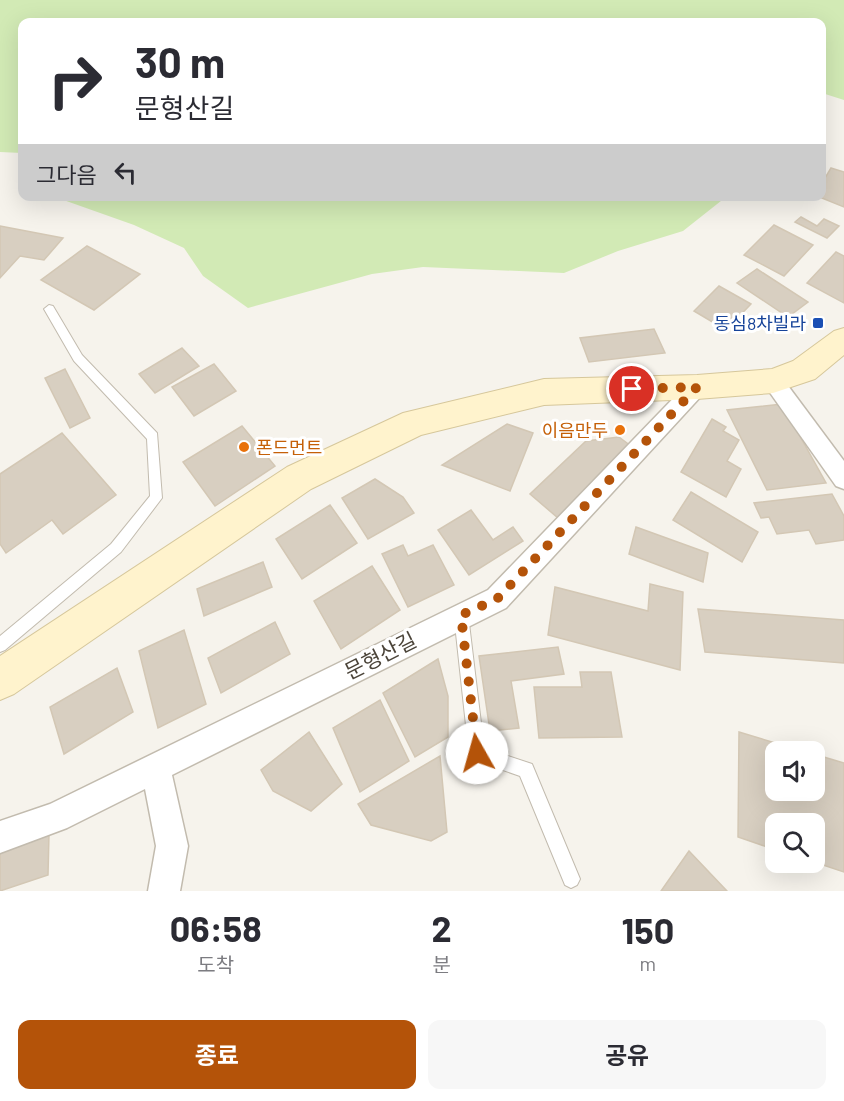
<!DOCTYPE html>
<html lang="ko">
<head>
<meta charset="utf-8">
<style>
	:root { --surface:#fff; --page:#f7f7f7; --text:#2b2b33; --muted:#7c7c81; --accent:#b45309 }
	body { margin:0; font-family:Barlow,"Noto Sans KR",sans-serif; background:var(--page); color:var(--text); height:100vh; display:flex; flex-direction:column; font-size:22px; white-space:nowrap }
	* { box-sizing:border-box; margin:0 }
	p { font-size:20px; color:var(--muted) }
	.icon { flex:none; width:33px; height:33px; fill:none; stroke:currentColor; stroke-width:2; stroke-linecap:round; stroke-linejoin:round }
	.map { position:relative; height:891px; overflow:hidden }
	.side { display:flex; flex-direction:column; background:var(--surface); flex:1 }
	.side>* { flex:none }
	.top-card { position:absolute; left:18px; top:18px; width:808px; height:183px; border-radius:12px; box-shadow:0 6px 24px #0002; background:#fff; color:var(--text); overflow:hidden }
	.controls { position:absolute; left:765px; top:741px; display:grid; gap:12px }
	.controls a { display:grid; place-items:center; width:60px; height:60px; border-radius:12px; background:var(--surface); box-shadow:0 6px 24px #0002; font-size:30px }
	.pin { position:absolute; display:grid; place-items:center; width:51px; height:51px; color:#fff; margin:-26px; border:3px solid #fff; border-radius:50%; box-shadow:0 2px 6px #0007 }
	.me { position:absolute; width:66px; margin:-33px; rotate:353deg; stroke-linejoin:round; filter:drop-shadow(0 0 4px #0008) }
	.turn { display:flex; align-items:center; gap:21px; height:126px; padding:0 18px; font-size:27px }
	.turn .icon { width:78px; height:78px; stroke-width:2.5 }
	.turn b { display:block; font-size:42px; line-height:51px }
	.then { display:flex; align-items:center; height:57px; padding:0 18px; background:#0003; gap:12px; font-size:22px }
	.eta { display:flex; justify-content:space-evenly; align-items:center; height:102px; text-align:center }
	.eta b { font-size:36px; font-weight:700; line-height:42px }
	.button { display:flex; gap:12px; margin-top:auto; padding:12px 18px }
	.button a { flex:1; height:69px; border-radius:12px; background:var(--accent); color:#fff; font-size:24px; font-weight:700; line-height:69px; text-align:center }
	.button a+a { background:var(--page); color:var(--text) }
	.map>svg:first-child { display:block }
	.green { fill:#d2eab5 }
	.building { fill:#d8cfc1; stroke:#d3c7b4; stroke-width:1.5 }
	.lines { fill:none; stroke-linecap:round; stroke-linejoin:round }
	.lane-casing { stroke:#c2bbae; stroke-width:2 }
	.street-casing { stroke:#c2bbae; stroke-width:3 }
	.secondary-casing { stroke:#d6c79b; stroke-width:2 }
	.lane { fill:#fff; fill-rule:evenodd }
	.street { fill:#fff; fill-rule:evenodd }
	.secondary { fill:#fff3cd; fill-rule:evenodd }
	.route { stroke:#b45309; stroke-width:10; stroke-dasharray:0 18 }
	.transit-dot { fill:#1a4fb4; stroke:#fff; stroke-width:2 }
	.food-dot { fill:#e8710a; stroke:#fff; stroke-width:2 }
	.labels { text-anchor:middle; dominant-baseline:central; stroke-width:6; stroke-linejoin:round; paint-order:stroke }
	.transit-label { font-size:18px; fill:#164399; stroke:#fff; text-anchor:end }
	.food-label { font-size:18px; fill:#c56008; stroke:#fff; text-anchor:end }
	.near-street-label { font-size:21px; fill:#4b4439; stroke:#fff }
</style>
</head>
<body>
<div class="map">
<svg width="844" height="891" viewBox="0 0 844 891">
	<rect width="100%" height="100%" fill="#f6f3ec"/>
	<g class="green">
		<polygon points="0,0 844,0 844,100 822,93 822,22 22,22 22,153 0,152"/>
		<polygon points="55,197 726,197 683,231 618,251 564,273 423,267 372,274 248,308 203,276 184,248 134,225"/>
	</g>
	<g class="building">
		<polygon points="831,168 844,172 844,207 817,196 822,196 822,183"/>
		<polygon points="801,217 817,226 824,219 839,226 827,238 795,222"/>
		<polygon points="774,225 813,245 784,276 744,255"/>
		<polygon points="0,226 63,238 44,260 20,256 0,278"/>
		<polygon points="87,246 140,274 94,310 41,280"/>
		<polygon points="836,252 844,256 844,303 807,283"/>
		<polygon points="757,269 808,302 788,317 737,283"/>
		<polygon points="719,286 751,304 726,330 694,311"/>
		<polygon points="654,329 665,353 589,362 580,338"/>
		<polygon points="182,348 199,366 155,393 139,374"/>
		<polygon points="214,364 236,391 194,416 172,387"/>
		<polygon points="65,369 90,418 70,428 45,378"/>
		<polygon points="782,404 826,483 767,490 727,410"/>
		<polygon points="712,419 726,427 723,431 739,440 727,461 741,469 726,497 681,472"/>
		<polygon points="507,424 533,433 510,491 442,465"/>
		<polygon points="242,426 275,466 215,506 183,462"/>
		<polygon points="62,433 116,495 63,534 52,520 6,553 0,544 0,474"/>
		<polygon points="619,437 631,446 558,518 530,494 586,441"/>
		<polygon points="375,479 403,497 414,513 368,539 342,498"/>
		<polygon points="691,492 758,532 742,562 673,520"/>
		<polygon points="832,494 844,516 844,540 816,544 809,530 777,534 769,517 761,518 754,503"/>
		<polygon points="330,505 357,543 302,579 276,539"/>
		<polygon points="471,510 493,540 513,527 523,541 469,575 438,530"/>
		<polygon points="636,527 708,553 703,582 629,554"/>
		<polygon points="403,545 408,556 433,545 454,585 408,607 382,554"/>
		<polygon points="263,562 272,587 204,616 197,589"/>
		<polygon points="372,566 400,610 341,649 314,601"/>
		<polygon points="650,584 683,592 680,670 548,635 555,587 648,611"/>
		<polygon points="698,609 844,620 844,663 705,652"/>
		<polygon points="275,622 290,654 221,693 208,658"/>
		<polygon points="184,630 206,704 158,728 139,651"/>
		<polygon points="558,647 564,674 511,681 519,728 490,731 479,656"/>
		<polygon points="438,659 448,696 448,737 415,757 383,693"/>
		<polygon points="117,668 133,712 64,754 50,707"/>
		<polygon points="580,672 611,672 622,737 539,738 534,687 582,687"/>
		<polygon points="380,700 409,761 360,792 333,728"/>
		<polygon points="309,732 342,784 311,811 273,791 261,770"/>
		<polygon points="739,732 805,752 776,752 776,790 814,790 814,754 844,763 844,872 814,862 814,824 776,824 776,850 738,837"/>
		<polygon points="440,756 447,832 431,841 371,825 358,804"/>
		<polygon points="49,834 48,875 0,891 0,851"/>
		<polygon points="689,851 727,891 661,891"/>
	</g>
	<g class="lines">
		<defs>
			<g id="lane">
				<polygon points="49,305 53,306 82,355 157,433 162,498 121,552 5,650 0,652 0,636 111,544 150,496 147,439 74,361 44,309"/>
				<polygon points="461,608 466,610 468,615 484,748 532,764 580,879 577,885 571,888 565,885 520,776 471,759 469,753 454,615 456,610"/>
			</g>
			<g id="street">
				<polygon points="773,373 780,375 844,461 844,489 836,486 766,387 762,381 766,375"/>
				<polygon points="697,378 704,381 708,387 704,393 506,608 172,775 188,846 180,891 148,891 156,846 145,789 67,828 0,853 0,821 50,804 488,590 690,381"/>
			</g>
			<polygon id="secondary" points="844,328 844,355 815,379 773,393 697,399 544,405 421,435 311,489 14,694 0,700 0,656 287,467 403,413 544,379 697,375 772,369 793,361 834,331"/>
		</defs>
		<use href="#lane" class="lane-casing"/>
		<use href="#street" class="street-casing"/>
		<use href="#secondary" class="secondary-casing"/>
		<use href="#lane" class="lane"/>
		<use href="#street" class="street"/>
		<use href="#secondary" class="secondary"/>
	</g>
	<g class="lines">
		<polyline class="route" points="477,753 461,615 497,599 697,387 632,389"/>
	</g>
	<rect class="transit-dot" x="812" y="317" width="12" height="12" rx="3"/>
	<g class="food-dot">
		<circle cx="620" cy="430" r="6"/>
		<circle cx="244" cy="447" r="6"/>
	</g>
	<g class="labels">
		<g class="transit-label">
			<text x="806" y="323">동심8차빌라</text>
		</g>
		<g class="food-label">
			<text x="608" y="430">이음만두</text>
			<text x="256" y="447" text-anchor="start">폰드먼트</text>
		</g>
		<g class="near-street-label">
			<text transform="translate(380 655) rotate(-27)">문형산길</text>
		</g>
	</g>
</svg>
<div class="controls">
<a><svg class="icon" aria-label="sound" viewBox="0 0 24 24"><path d="M4 9h4l5-4v14l-5-4H4zM17 9q2 3 0 6"/></svg></a>
<a><svg class="icon" aria-label="search" viewBox="0 0 24 24"><circle cx="10" cy="10" r="6"/><path d="M15 15l6 6"/></svg></a>
</div>
<div class="pin" style="left:632px;top:389px;background:#d93025"><svg class="icon" aria-label="arrive" viewBox="0 0 24 24"><path d="M6 21V4h12l-3 4 3 4H6"/></svg></div>
<svg class="me" style="left:477px;top:753px" viewBox="-20 -20 40 40"><circle r="19" fill="#fff"/><path d="M0-13L10 11 0 6-10 11z" fill="#b45309"/></svg>
<div class="top-card">
<div class="turn"><svg class="icon" aria-label="right" viewBox="0 0 24 24"><path d="M7 20v-9h11M14 6l5 5-5 5"/></svg><div><b>30 m</b>문형산길</div></div>
<div class="then">그다음<svg class="icon" aria-label="left" viewBox="0 0 24 24"><path d="M17 20v-9H6M10 6l-5 5 5 5"/></svg></div>
</div>
</div>
<section class="side">
<div class="eta">
<div><b>06:58</b><p>도착</p></div>
<div><b>2</b><p>분</p></div>
<div><b>150</b><p>m</p></div>
</div>
<div class="button"><a>종료</a><a>공유</a></div>
</section>
</body>
</html>
